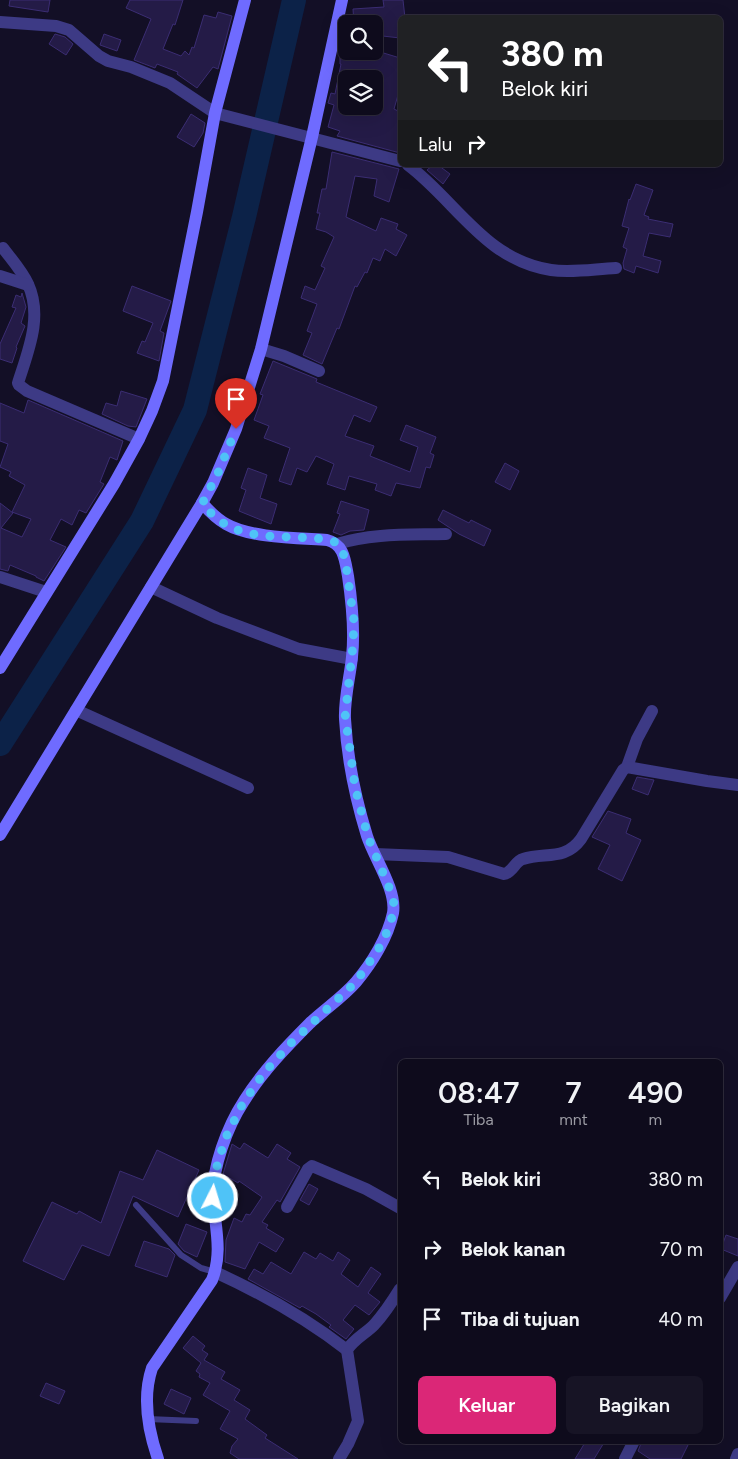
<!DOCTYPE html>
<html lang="id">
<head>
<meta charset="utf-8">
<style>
	:root { --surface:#0e0b1c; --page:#171425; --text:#f1f3f6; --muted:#9b9ba3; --line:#2e2b3b; --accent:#db2777 }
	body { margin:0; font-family:Figtree,sans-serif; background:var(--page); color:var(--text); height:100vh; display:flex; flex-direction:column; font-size:19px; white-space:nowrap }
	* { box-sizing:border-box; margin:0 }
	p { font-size:16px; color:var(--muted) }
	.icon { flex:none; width:28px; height:28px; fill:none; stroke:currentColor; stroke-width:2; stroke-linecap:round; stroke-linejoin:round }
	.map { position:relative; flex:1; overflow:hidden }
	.details { position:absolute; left:398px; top:1059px; width:325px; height:385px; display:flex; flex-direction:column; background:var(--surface); border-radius:8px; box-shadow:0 5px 20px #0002,0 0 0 1px var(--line) }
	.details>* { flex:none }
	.top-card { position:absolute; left:398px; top:15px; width:325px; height:152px; border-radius:8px; box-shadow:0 5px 20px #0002,0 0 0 1px var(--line); background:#202124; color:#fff; overflow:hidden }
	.buttons { position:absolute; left:338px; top:15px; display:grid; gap:10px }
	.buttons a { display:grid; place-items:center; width:45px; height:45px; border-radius:8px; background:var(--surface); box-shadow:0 5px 20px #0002,0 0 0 1px var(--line); font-size:25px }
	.pin { position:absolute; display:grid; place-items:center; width:42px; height:42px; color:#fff; margin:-51px -21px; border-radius:50% 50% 50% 0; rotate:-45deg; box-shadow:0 0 5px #0007 }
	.pin .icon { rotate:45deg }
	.me { position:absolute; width:55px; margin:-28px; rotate:5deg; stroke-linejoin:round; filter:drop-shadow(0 0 4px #0008) }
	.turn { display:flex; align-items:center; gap:18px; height:105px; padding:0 20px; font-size:22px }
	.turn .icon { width:65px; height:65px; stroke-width:2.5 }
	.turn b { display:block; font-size:35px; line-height:42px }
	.then { display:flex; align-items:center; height:48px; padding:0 20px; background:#0003; gap:10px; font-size:19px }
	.eta { display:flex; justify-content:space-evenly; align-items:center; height:85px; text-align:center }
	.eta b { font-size:30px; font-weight:600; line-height:35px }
	.cta { display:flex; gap:10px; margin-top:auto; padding:10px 20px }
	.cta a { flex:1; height:58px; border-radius:8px; background:var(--accent); color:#fff; font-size:20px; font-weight:600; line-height:58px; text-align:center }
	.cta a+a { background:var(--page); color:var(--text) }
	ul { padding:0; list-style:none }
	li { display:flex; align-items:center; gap:15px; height:70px; padding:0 20px }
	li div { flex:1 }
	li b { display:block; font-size:19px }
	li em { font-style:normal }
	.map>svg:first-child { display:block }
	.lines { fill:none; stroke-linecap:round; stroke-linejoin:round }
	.river { stroke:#0c2248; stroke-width:24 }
	.building { fill:#241b47; stroke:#3b2d73; fill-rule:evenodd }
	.lane { stroke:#3d3a85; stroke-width:6 }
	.street { stroke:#3d3a85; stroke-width:12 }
	.secondary { stroke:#6f6bff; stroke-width:12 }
	.route { stroke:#4fc3f7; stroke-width:9; stroke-dasharray:0 16.2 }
</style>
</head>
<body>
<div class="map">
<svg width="738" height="1459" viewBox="0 0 738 1459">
	<rect width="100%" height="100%" fill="#130f26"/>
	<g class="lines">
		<polyline class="river" points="0,744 142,521 195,410 244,217 294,0"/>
	</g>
	<g class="building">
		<polygon points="10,0 50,0 48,12 9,6"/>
		<polygon points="130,0 183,0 175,25 173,24 163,49 181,56 185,51 189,55 192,47 194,48 204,15 216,18 218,12 232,16 218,69 213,67 197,88 177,74 178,72 157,64 155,68 134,60 151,19 126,8"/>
		<polygon points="383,0 403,0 405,18 400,18 400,38 374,35 374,24 354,24 353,9 384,7"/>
		<polygon points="55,34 65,37 73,44 66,55 49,44"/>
		<polygon points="104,34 121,40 117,51 100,45"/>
		<path d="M340,51h37l23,7v30l-6,21 6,3v41l-63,-17 3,-5 -12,-4 6,-22 -6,-2 3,-10 4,1 6,-30h-1zM346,79h28v27h-28z"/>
		<polygon points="191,114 205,123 203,133 194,147 177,137"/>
		<polygon points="332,152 399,169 389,202 374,196 377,179 355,176 346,217 376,231 381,218 398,224 396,229 407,235 396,256 385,249 380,261 373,258 367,273 365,272 357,287 355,286 339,329 337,328 322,364 303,355 312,333 307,331 317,304 301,298 305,286 315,290 325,268 321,266 334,237 326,232 316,229 320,213 317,213 322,189 326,189"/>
		<polygon points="433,165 438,165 450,174 443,184 427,170"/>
		<polygon points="636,184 653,190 644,215 649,217 648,219 673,224 670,237 649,233 643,256 661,261 658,273 636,266 634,273 624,269 623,263 627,249 623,247 629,228 622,226 629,199 630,200"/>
		<polygon points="132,286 171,301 160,331 164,333 159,361 137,353 142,341 145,342 153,323 123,311"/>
		<polygon points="22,293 26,307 21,323 25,326 16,347 17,348 12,363 0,359 0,344 16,308 12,307 16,295 21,297"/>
		<polygon points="273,361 317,379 316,382 377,407 370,422 354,415 345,436 374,446 370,456 410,472 418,447 400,440 406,425 436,437 430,453 434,455 430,468 426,467 420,488 396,483 391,496 375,490 377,484 349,476 345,490 327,484 334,464 316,456 307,472 297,468 291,485 279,481 290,448 264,438 269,426 254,420 263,395 260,394"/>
		<polygon points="121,391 147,399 136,427 128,426 102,414 106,403 117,406"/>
		<polygon points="28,400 123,441 117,460 110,457 100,482 104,484 86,513 79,510 72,525 61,519 50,540 66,547 44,581 36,577 36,576 10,565 8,571 0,569 0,503 13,513 1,528 22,537 31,519 12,512 25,485 9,476 11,472 0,467 8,444 0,441 0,403 24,413"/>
		<polygon points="505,463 519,471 510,490 495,482"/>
		<polygon points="248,468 267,475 260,498 277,504 271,524 239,511 246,490 241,488"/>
		<polygon points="341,501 369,510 364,530 350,531 341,535 333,532 340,514 337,513"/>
		<polygon points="443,510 469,523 471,520 491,530 484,546 459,534 438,520"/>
		<polygon points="637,777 654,780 648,795 632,789"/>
		<polygon points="608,811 631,819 626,833 641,840 622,881 598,869 610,845 592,837"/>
		<polygon points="244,1143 268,1158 277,1144 291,1153 287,1159 300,1167 280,1202 277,1200 262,1222 268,1225 266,1228 284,1239 276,1252 259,1242 245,1269 225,1262 226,1240 234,1218 242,1222 246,1214 250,1215 262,1197 239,1181 238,1183 223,1174 232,1144 240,1149"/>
		<polygon points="157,1150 199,1170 178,1217 133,1196 109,1256 82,1245 64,1280 23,1261 52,1202 77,1214 79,1211 101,1223 120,1171 143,1180"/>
		<polygon points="309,1184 318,1189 309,1205 300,1200"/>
		<polygon points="186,1224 207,1232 197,1257 184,1251 178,1244"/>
		<polygon points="726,1235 738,1239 738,1256 721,1249"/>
		<polygon points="144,1241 169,1249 175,1255 167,1277 135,1266"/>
		<polygon points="304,1252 316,1259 320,1253 333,1261 338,1252 350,1260 341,1274 358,1287 371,1267 381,1274 368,1293 380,1302 369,1315 355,1305 343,1320 354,1329 346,1339 329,1327 331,1325 316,1314 302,1306 300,1308 248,1279 254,1269 263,1274 271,1262 291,1274"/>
		<polygon points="193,1336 205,1346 202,1350 208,1354 204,1360 225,1372 221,1379 240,1390 234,1400 250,1410 245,1419 267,1435 265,1438 298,1459 239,1459 230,1453 232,1446 238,1439 220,1429 230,1411 203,1395 210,1383 199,1377 200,1374 196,1371 201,1363 183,1348"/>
		<polygon points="46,1383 65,1391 59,1404 40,1396"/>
		<polygon points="171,1389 191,1398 184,1414 164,1404"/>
		<polygon points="586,1441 605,1441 594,1459 575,1459"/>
		<polygon points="642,1441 690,1441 681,1459 650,1459 638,1451"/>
	</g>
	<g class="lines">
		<g class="lane">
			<polyline points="136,1205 181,1255 201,1268 215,1272"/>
			<polyline points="148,1419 196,1421"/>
		</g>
		<g class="street">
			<polyline points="0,22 56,26 69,30 99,56 108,61 131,67 170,83 215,113 400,161"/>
			<path d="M408,165c48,36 77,95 143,105 21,3 43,-1 65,-2"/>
			<path d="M3,248c9,12 19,23 25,36 15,33 0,67 -10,99l1,2 8,6 112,48"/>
			<polyline points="0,276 28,285"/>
			<polyline points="261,349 284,356 319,371"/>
			<path d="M337,544c35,-11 72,-9 109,-10"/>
			<polyline points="0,577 46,592"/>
			<polyline points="151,587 217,618 299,649 352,659"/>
			<polyline points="76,710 248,788"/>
			<polyline points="627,767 637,739 652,711"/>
			<path d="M375,854l73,3 56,17c9,-2 11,-13 19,-15 22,-7 42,2 58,-20l42,-69 4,-3 80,14 31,4"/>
			<polyline points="287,1207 308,1169 312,1166 366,1189 400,1208"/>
			<path d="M215,1272c46,21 92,47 132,78"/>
			<polyline points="720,1298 738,1267"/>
			<path d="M339,1459l9,-15 10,-23 -11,-71c7,-11 18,-16 27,-25 10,-11 18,-23 26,-36"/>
			<polyline points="625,1459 634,1441"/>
			<polyline points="736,1459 738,1454"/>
		</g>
		<g class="secondary">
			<polyline points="0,668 114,484 139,439 152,411 163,381 197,212 215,113 245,0"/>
			<polyline points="0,835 202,503 213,483 236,429 261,349 312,137 342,0"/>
			<path d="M158,1459c-10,-29 -16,-61 -6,-91l60,-88c11,-28 3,-53 1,-82 -1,-30 14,-71 31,-97 18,-29 42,-54 66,-78 15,-14 33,-26 46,-41 16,-19 32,-45 37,-69 4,-23 -19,-55 -26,-77 -11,-36 -20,-80 -22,-117 -1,-20 5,-42 7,-62 3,-27 0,-54 -4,-81 -3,-16 -4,-32 -21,-36 -29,-2 -77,-2 -101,-16 -9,-5 -17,-13 -24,-21"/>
		</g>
	</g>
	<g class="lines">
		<path class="route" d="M213,1198l2,-21 3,-16 9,-26 16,-32 21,-30 28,-31 64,-60 23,-34 10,-20 4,-15 1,-9 -3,-12 -23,-55 -13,-50 -7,-52 -3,-17 8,-73 1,-24 -9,-63c-3,-7 -5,-13 -12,-17 -34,-8 -76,2 -108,-17 -9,-5 -16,-13 -23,-20l16,-31 18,-44"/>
	</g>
</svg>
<div class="buttons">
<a><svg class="icon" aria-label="search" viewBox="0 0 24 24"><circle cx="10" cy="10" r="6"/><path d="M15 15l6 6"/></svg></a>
<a><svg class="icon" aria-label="layers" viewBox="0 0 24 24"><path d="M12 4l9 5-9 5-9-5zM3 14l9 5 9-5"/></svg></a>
</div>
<div class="pin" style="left:236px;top:429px;background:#d93025"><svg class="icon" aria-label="arrive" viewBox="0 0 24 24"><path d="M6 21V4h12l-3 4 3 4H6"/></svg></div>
<svg class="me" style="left:213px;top:1198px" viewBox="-20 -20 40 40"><circle r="17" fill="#4fc3f7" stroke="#fff" stroke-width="3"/><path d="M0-11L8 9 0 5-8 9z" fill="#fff"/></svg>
<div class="top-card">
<div class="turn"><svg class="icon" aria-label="left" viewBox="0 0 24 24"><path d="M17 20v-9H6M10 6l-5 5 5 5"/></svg><div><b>380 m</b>Belok kiri</div></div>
<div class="then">Lalu<svg class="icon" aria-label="right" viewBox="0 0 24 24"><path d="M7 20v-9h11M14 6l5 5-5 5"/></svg></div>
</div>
<section class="details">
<div class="eta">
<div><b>08:47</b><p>Tiba</p></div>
<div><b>7</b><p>mnt</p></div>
<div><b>490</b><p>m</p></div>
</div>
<ul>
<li><svg class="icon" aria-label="left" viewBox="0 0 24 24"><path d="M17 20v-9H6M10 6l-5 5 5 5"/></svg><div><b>Belok kiri</b></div><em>380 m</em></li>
<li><svg class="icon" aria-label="right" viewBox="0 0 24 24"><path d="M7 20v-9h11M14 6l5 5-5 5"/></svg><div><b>Belok kanan</b></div><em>70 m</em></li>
<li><svg class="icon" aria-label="arrive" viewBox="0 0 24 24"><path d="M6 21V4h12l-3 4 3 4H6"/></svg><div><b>Tiba di tujuan</b></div><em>40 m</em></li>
</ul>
<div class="cta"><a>Keluar</a><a>Bagikan</a></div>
</section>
</div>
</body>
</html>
